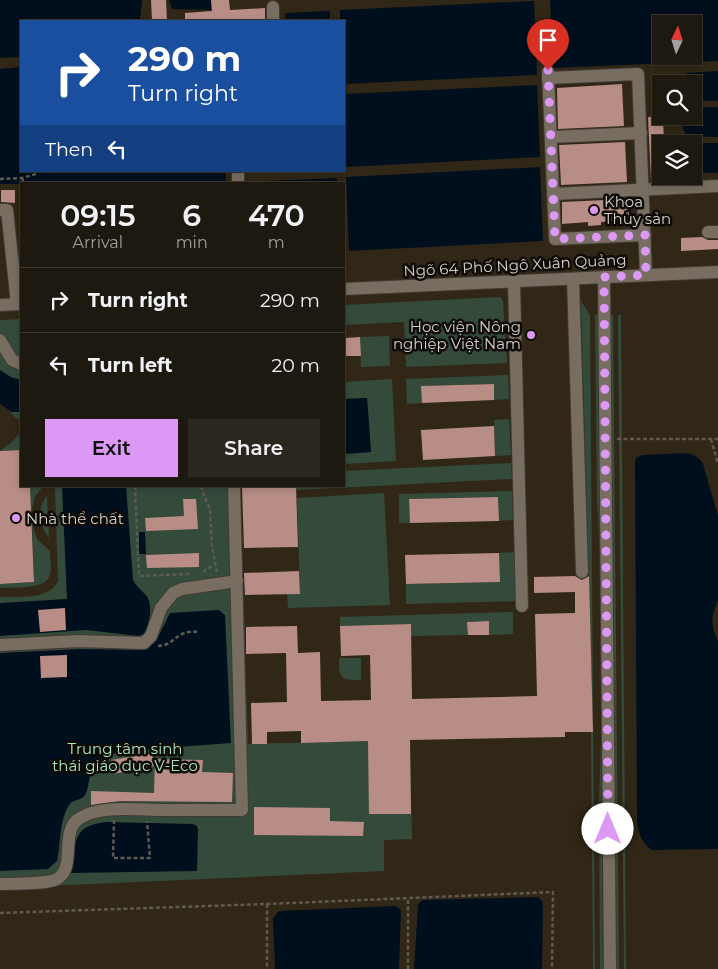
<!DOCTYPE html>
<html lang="en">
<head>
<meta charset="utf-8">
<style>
	:root { --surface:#1e1910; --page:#2b261e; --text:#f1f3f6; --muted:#a1a09f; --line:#3c3830; --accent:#db99f5 }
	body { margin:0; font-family:Montserrat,sans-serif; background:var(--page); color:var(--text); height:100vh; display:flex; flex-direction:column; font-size:19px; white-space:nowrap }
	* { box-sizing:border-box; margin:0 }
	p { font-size:16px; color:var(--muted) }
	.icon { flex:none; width:28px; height:28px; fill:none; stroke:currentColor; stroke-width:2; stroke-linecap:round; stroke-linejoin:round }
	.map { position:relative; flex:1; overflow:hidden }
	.sheet { position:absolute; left:20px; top:182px; width:325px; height:305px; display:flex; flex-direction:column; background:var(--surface); border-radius:0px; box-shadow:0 2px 8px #0003,0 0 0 1px var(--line) }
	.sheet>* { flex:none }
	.top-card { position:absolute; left:20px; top:20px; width:325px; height:152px; border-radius:0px; box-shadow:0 2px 8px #0003,0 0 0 1px var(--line); background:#1a4fa0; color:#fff; overflow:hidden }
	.needle { width:32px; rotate:4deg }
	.fabs { position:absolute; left:652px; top:15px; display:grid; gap:10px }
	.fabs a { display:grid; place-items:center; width:50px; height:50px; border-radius:0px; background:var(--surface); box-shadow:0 2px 8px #0003,0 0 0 1px var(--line); font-size:25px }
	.pin { position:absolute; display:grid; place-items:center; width:42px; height:42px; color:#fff; margin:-51px -21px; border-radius:50% 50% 50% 0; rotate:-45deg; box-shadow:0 0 5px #0007 }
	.pin .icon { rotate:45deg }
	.me { position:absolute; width:55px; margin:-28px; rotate:0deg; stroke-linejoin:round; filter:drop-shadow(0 0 4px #0008) }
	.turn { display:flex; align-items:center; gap:18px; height:105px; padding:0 25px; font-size:22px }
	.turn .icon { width:65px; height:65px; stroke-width:2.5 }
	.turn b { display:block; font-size:35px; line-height:42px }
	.then { display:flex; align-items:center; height:48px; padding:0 25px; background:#0003; gap:10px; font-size:19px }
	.eta { display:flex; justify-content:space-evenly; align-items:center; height:85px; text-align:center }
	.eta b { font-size:30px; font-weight:600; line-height:35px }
	.cta { display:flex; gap:10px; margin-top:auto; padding:10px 25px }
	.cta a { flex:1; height:58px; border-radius:0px; background:var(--accent); color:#111; font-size:20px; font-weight:600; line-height:58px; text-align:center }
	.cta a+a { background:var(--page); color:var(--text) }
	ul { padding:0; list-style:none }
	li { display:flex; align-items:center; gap:15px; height:65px; padding:0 25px; border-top:1px solid var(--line) }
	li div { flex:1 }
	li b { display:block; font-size:19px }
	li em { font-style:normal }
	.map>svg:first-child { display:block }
	.built { fill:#312716; fill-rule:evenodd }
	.green { fill:#344b3c }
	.water { fill:#000f1d; fill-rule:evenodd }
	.building { fill:#b88d85 }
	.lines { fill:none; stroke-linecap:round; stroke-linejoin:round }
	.minor-casing { stroke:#403a33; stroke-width:14 }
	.path { stroke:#5f594f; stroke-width:2.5; stroke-dasharray:4 2.5; stroke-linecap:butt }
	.minor { stroke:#776e61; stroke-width:12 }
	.route { stroke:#db99f5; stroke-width:9; stroke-dasharray:0 16.2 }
	.poi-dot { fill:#db99f5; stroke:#0e0b07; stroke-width:2 }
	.labels { text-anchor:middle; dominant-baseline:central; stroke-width:5; stroke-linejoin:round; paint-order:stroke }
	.poi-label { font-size:15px; fill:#d5d0c9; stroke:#0e0b07; text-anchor:start }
	.street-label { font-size:15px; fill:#d5d0c9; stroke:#0e0b07 }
	.park-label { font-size:15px; fill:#a8e6be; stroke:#0e0b07 }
</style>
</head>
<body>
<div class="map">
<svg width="718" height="969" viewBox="0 0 718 969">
	<rect width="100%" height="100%" fill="#282116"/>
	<path class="built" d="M0,0h718v969h-718zM21,21h323v150h-323zM661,24h33v32h-33zM661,84h33v32h-33zM661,144h33v32h-33zM21,184h323v302h-323z"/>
	<g class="green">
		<polygon points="500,297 503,301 507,363 406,367 404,322 344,325 344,305"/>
		<polygon points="581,301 590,315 595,969 593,969 591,732 593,731"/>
		<polygon points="595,315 598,315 600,557 597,498"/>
		<polygon points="610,315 613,315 619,969 616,969"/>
		<polygon points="618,315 621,315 626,969 624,969"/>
		<polygon points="21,319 21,419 17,419 6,408 0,404 0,320"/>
		<polygon points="389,336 390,366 361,367 360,337"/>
		<polygon points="508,375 509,399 494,400 493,384 422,386 422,403 407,404 406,379"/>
		<polygon points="392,379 396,461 344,464 344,454 371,452 367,398 344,399 344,382"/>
		<polygon points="509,419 511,455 495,456 494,420"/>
		<polygon points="21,432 21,450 0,451 11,443"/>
		<polygon points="511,463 512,479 296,490 296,486 344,486 344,471"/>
		<polygon points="30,486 43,486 35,497 31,513"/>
		<path d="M55,486h185l8,258 162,-4 2,99 -28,1v31l-384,17v-291c19,-1 48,4 58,-16z"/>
		<polygon points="512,491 513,520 499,521 498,497 409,499 410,523 399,523 399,494"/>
		<polygon points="384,493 390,605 288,608 287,594 300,594 297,498"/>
		<path d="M47,496l2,42c-10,-13 -13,-28 -2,-42z"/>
		<path d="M32,524l5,15 13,12c0,8 2,17 0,24 -4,15 -38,12 -50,13v-4l34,-2z"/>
		<polygon points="514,552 516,601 406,604 406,584 499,582 499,553"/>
		<polygon points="513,612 513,634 489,635 489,621 468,622 468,635 411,636 411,624 340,626 340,617"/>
		<path d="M339,658h22v22c-21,0 -22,-1 -22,-22z"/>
		<polygon points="601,741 603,969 600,969 599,800"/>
	</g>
	<g class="water">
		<polygon points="0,0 142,0 140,21 21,21 21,57 0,58"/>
		<polygon points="169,0 211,0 211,10 172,9"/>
		<path d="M550,0h168v61l-165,7zM661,24h33v32h-33z"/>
		<polygon points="534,1 537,75 344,84 344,21 340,21 340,10"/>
		<polygon points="330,11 330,21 285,21 285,13"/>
		<polygon points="21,67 21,171 226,171 226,184 0,184 0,69"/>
		<polygon points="718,71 718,101 694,101 694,84 681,84 681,77 686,73"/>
		<polygon points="537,85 540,157 346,167 344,94"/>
		<polygon points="703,107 718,107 718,137 686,136 683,128 683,116 694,116 694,108"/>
		<polygon points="704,143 718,143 718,173 694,173 694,144"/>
		<polygon points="540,167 543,241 349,251 346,177"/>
		<polygon points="337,178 337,184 244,184 244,182"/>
		<polygon points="0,370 11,377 21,380 21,412 11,412 0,404"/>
		<polygon points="367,398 371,452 344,454 344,399"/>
		<path d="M684,453c9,1 14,3 19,11l15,52v84c-7,17 -8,24 0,41v208l-66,1c-11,-8 -13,-16 -15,-29l-2,-358 1,-5 6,-3z"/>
		<path d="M62,486h64l7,94c4,7 8,10 13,15 8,11 3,28 -2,39l-6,2 -52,-6 -86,6v-33l67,-4z"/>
		<polygon points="139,532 145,532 146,554 139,554"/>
		<path d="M219,610l6,5 6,128 -106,8c-16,3 -30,9 -35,26 -2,6 -2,14 -5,18 -4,6 -12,4 -16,10 -10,16 -8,39 -12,56l-9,8 -48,2v-218l80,-4 64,1 12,-9 14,-28z"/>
		<path d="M107,822l86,2 4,2 1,4 -1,41 -126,2c4,-30 1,-48 36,-51z"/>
		<polygon points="538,897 543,902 542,969 414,969 418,905 422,900"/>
		<polygon points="395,906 401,910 399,969 275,969 273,918 279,911"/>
	</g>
	<g class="building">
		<polygon points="151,0 166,0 167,21 152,21"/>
		<polygon points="211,0 229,0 230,10 265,8 265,21 185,21 185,13 212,11"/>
		<polygon points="622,84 624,126 558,129 557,88"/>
		<polygon points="648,117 663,117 664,144 661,144 661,181 651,181"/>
		<polygon points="625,142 627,182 561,185 559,145"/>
		<polygon points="1,190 15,190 15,203 1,202"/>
		<polygon points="627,199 628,220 601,222 601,225 588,226 588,222 562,224 562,202"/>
		<polygon points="702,237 708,240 718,240 718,249 681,251 681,238"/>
		<polygon points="360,337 361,356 344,356 344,338"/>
		<polygon points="494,384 494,400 422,403 421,386"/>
		<polygon points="494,426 495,456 423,460 421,430"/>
		<polygon points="21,450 21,486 30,486 34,582 0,584 0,451"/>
		<polygon points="242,486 296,486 298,547 244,548"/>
		<polygon points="498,497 499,521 410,523 409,499"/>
		<polygon points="183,499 196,499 198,529 146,531 145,518 184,516"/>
		<polygon points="199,553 199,567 147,568 146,555"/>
		<polygon points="499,553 500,582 406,584 405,555"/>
		<polygon points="299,571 300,594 245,595 244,573"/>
		<polygon points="575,576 582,580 589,576 593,732 565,732 565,737 410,740 411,814 369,814 368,741 301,743 301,731 267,732 267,744 252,744 251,703 287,702 286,653 246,654 246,627 297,626 298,653 320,652 321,701 371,700 370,655 341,656 340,626 411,624 412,699 537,696 535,614 575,613 575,592 534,593 534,577"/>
		<polygon points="65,608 66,630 40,632 38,610"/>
		<polygon points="489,621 489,635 468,635 467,622"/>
		<polygon points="67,655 67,677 41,678 40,656"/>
		<polygon points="152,753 154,766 113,774 111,760"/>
		<polygon points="155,759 203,760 202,772 233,773 232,802 120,801 91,805 91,791 154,793"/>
		<polygon points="254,807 330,808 330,821 364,822 363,836 254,835"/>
	</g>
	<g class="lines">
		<defs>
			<g id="minor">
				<polyline points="273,7 273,21"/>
				<polyline points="548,72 555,239 645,235"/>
				<polyline points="548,78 638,74 646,275"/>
				<polyline points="551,137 641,133"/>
				<polyline points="238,171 238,184"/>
				<polyline points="553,194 718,186"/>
				<polyline points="0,210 7,210 17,304"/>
				<polyline points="708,232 718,232"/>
				<polyline points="604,277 610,969"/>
				<polyline points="573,279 582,572"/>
				<polyline points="514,282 522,606"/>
				<polyline points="344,289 718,272"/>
				<polyline points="0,305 21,304"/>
				<polyline points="0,340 12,360 21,364"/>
				<polyline points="0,645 78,641 144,643 151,636 161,608 173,593 182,589 237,581"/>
				<path d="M0,884c15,-1 43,1 57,-5 20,-11 2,-49 23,-61 20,-13 59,-8 82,-8 27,0 54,0 80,0l-8,-324"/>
			</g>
		</defs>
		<use href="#minor" class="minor-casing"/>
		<g class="path">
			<polyline points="22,178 24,184"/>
			<polyline points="0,179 22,178 36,174"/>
			<polyline points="617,439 718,439"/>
			<polyline points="711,439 718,464"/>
			<polyline points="135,486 139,576 190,574"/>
			<polyline points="201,486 204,496 210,509 212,547 217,572"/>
			<polyline points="203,572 215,564"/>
			<path d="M158,646c19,-1 17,-17 41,-14"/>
			<polyline points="114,820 113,858 150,858 147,821"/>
			<polyline points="267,904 267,969"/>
			<polyline points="0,913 267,904 553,892 552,969"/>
			<polyline points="408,969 408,898"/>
		</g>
		<use href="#minor" class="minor"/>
	</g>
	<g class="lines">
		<polyline class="route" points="548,70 555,239 645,235 646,275 604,277 608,829"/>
	</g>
	<g class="poi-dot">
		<circle cx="594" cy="210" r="5"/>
		<circle cx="531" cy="335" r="5"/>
		<circle cx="16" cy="518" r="5"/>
	</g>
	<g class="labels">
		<g class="poi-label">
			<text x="604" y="201">Khoa<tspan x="604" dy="17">Thủy sản</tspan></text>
			<text x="521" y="326" text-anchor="end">Học viện Nông<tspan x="521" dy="17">nghiệp Việt Nam</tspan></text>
			<text x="26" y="518">Nhà thể chất</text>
		</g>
		<g class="street-label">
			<text transform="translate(515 265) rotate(-3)">Ngõ 64 Phố Ngô Xuân Quảng</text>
		</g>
		<g class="park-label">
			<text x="125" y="748">Trung tâm sinh<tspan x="125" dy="17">thái giáo dục V-Eco</tspan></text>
		</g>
	</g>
</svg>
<div class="fabs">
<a><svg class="needle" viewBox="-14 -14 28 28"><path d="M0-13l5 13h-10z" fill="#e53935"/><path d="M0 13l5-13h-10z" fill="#a1a09f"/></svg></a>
<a><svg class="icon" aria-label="search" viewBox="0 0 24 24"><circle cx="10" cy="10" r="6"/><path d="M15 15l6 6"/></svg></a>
<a><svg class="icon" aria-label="layers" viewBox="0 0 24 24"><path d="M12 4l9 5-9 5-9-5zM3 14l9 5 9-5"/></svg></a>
</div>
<div class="pin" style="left:548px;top:70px;background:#d93025"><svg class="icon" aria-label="arrive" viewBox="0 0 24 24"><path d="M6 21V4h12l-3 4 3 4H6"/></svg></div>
<svg class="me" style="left:608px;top:829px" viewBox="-20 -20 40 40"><circle r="19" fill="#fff"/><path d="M0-13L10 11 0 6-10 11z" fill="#db99f5"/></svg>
<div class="top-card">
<div class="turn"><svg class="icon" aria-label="right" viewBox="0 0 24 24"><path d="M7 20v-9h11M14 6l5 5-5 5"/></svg><div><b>290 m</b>Turn right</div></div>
<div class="then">Then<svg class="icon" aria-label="left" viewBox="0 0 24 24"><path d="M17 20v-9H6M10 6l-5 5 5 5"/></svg></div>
</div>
<section class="sheet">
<div class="eta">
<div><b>09:15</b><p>Arrival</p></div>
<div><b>6</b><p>min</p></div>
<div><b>470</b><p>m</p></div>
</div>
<ul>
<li><svg class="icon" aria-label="right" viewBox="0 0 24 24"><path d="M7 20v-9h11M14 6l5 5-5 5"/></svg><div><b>Turn right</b></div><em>290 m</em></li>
<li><svg class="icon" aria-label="left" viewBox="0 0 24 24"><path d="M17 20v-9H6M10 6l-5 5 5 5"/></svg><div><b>Turn left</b></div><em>20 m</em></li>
</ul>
<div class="cta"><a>Exit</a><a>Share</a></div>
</section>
</div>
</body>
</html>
